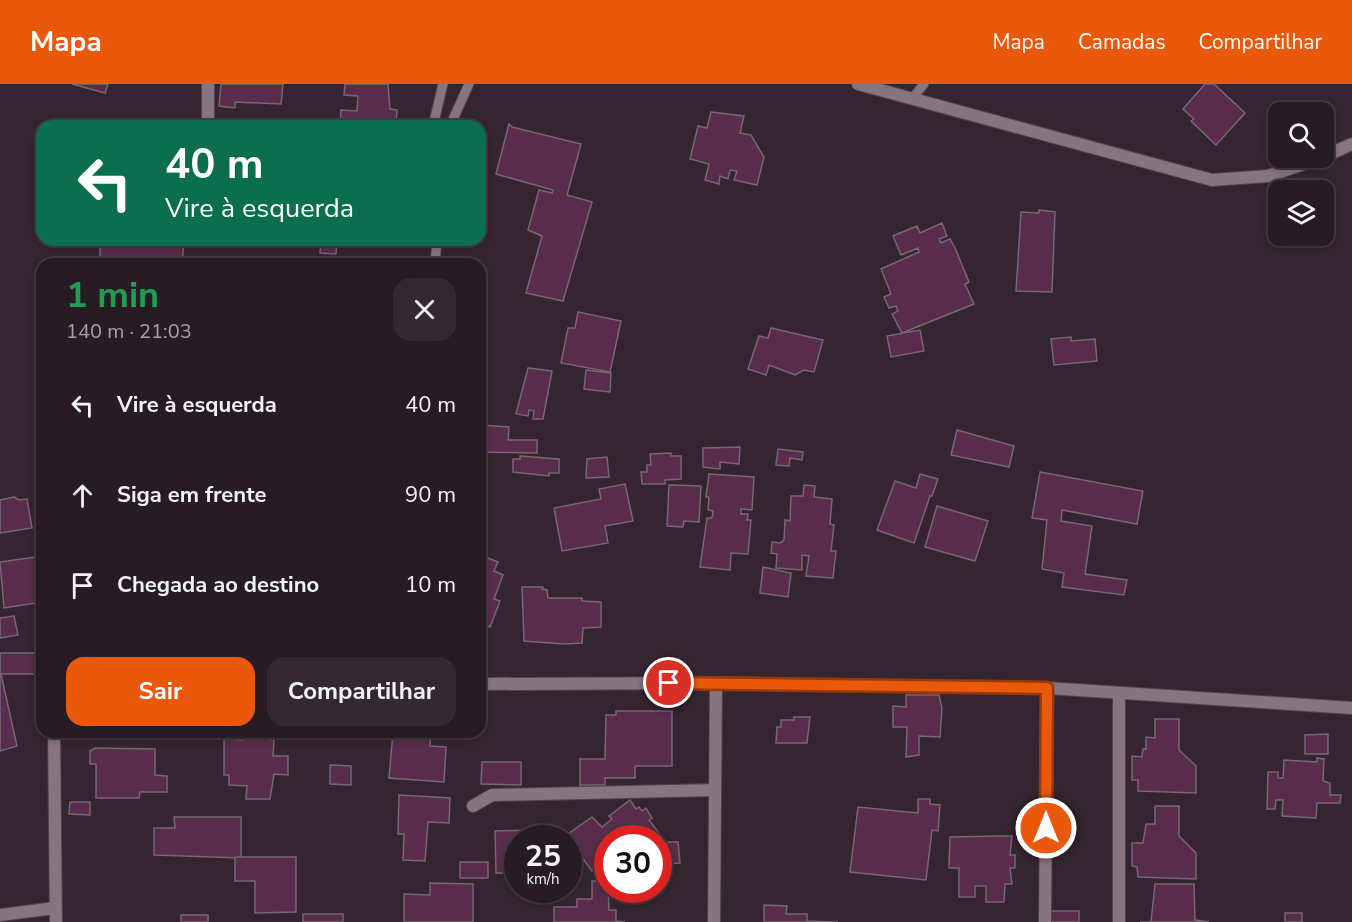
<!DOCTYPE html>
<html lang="pt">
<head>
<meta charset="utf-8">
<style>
	:root { --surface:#281c24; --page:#342931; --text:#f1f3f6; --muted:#a5a1a6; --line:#443a41; --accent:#ea580c }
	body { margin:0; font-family:"Nunito Sans",sans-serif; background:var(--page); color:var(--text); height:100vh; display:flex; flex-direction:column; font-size:22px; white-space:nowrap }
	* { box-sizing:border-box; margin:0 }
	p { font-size:20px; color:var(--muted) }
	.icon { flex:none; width:33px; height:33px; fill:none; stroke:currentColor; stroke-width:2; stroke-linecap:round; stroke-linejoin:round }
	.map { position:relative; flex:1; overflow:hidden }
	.panel { position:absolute; left:36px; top:174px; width:450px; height:480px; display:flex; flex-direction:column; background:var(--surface); border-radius:18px; box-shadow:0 3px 9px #0003,0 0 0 2px var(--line) }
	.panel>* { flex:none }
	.hud { position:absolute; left:36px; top:36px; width:450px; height:126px; border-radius:18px; box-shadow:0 3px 9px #0003,0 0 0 2px var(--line); background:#0b6e4f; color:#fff; overflow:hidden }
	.fabs { position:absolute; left:1268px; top:18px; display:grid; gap:12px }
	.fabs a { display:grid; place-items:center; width:66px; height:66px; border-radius:12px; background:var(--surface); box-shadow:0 3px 9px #0003,0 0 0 2px var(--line); font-size:30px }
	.speed { position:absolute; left:504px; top:741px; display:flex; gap:12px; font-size:30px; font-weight:700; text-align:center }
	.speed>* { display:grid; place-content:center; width:78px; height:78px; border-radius:50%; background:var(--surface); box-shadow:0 3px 9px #0003,0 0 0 2px var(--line); line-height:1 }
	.speed small { font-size:15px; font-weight:400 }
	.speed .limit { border:9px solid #d22; background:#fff; color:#111 }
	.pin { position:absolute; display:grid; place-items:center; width:51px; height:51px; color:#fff; margin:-26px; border:3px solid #fff; border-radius:50%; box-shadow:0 2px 6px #0007 }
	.me { position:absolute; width:66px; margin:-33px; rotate:0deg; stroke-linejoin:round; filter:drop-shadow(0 0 4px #0008) }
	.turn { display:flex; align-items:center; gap:21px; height:126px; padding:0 30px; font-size:27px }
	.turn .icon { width:78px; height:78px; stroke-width:2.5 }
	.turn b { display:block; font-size:42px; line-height:51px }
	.round { display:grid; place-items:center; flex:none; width:63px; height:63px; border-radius:18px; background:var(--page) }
	.headline { display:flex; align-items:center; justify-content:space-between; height:102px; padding:0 30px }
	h1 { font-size:36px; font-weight:700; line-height:45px; color:#1e9e55 }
	.action { display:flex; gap:12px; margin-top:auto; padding:12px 30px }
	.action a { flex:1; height:69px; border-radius:18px; background:var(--accent); color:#fff; font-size:24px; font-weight:700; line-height:69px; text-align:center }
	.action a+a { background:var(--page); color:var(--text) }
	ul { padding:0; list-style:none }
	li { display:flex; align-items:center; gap:18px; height:90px; padding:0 30px }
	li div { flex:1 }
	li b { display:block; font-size:22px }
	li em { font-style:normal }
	header { display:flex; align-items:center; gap:36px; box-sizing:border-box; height:84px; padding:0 30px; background:var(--accent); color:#fff }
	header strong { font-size:28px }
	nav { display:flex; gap:33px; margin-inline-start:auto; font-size:21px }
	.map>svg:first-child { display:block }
	.building { fill:#592c4c; stroke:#786672; stroke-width:1.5 }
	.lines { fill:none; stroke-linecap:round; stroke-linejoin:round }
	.lane-casing { stroke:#50434c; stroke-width:11 }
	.street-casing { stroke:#50434c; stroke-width:14 }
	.lane { stroke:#86747f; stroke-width:9 }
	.street { stroke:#86747f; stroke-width:12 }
	.route-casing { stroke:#983908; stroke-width:15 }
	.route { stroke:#ea580c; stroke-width:10 }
</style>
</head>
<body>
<header>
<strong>Mapa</strong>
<nav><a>Mapa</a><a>Camadas</a><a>Compartilhar</a></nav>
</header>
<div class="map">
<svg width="1352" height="838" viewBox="0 0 1352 838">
	<rect width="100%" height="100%" fill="#352530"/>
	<g class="building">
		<polygon points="72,0 108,0 105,9"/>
		<polygon points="221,0 283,0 281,20 235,18 235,24 219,22"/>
		<polygon points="345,0 388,0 390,25 397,26 396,42 340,42 341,26 357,27 358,12 344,11"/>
		<polygon points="1205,0 1214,0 1245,29 1216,61 1191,37 1194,35 1183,25"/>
		<polygon points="711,28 744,32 740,49 751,51 764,73 757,101 734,96 737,87 730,86 728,95 720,92 719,100 705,96 709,80 690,75 698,42 707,44"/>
		<polygon points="509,40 512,43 581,60 567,111 592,118 563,217 526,209 542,152 528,146 539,106 552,109 553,106 496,90"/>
		<polygon points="1039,126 1055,128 1052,208 1016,207 1021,128 1039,129"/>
		<polygon points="942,139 947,152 939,155 941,159 950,155 955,164 969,198 965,200 974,220 902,249 892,230 898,227 896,222 889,224 884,213 891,210 881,185 919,168 918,164 901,171 893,152 917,142 920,149"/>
		<polygon points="100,156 184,156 182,180 100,180"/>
		<polygon points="313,156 354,156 354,158 337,157 336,170 320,169 321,158"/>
		<polygon points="96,174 96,180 74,180 74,175"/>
		<polygon points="578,228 621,237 610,288 561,279 568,244 575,244"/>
		<polygon points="771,244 823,256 814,288 804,286 795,291 769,281 766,291 748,285 759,252 768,254"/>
		<polygon points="920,246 924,267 891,273 887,252"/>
		<polygon points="1071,253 1071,257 1095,255 1097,277 1054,281 1051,255"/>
		<polygon points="528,284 552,287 543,335 533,335 534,327 529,326 528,332 516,330"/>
		<polygon points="586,286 611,289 610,308 584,305"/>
		<polygon points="480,341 509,343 508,356 537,356 537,369 480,368"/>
		<polygon points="957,346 1014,362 1009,383 951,371"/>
		<polygon points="740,363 739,380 720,378 720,385 703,383 703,364"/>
		<polygon points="778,365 803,368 802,376 790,374 789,382 776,381"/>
		<polygon points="671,369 671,372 681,372 681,395 665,396 665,400 642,400 641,388 647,388 647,381 651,381 650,370"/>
		<polygon points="520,372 559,375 559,389 549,389 549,392 513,388 513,375 520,375"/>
		<polygon points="607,373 609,393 586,394 587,375"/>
		<polygon points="1040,388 1143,407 1137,440 1062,426 1061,437 1092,442 1085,490 1127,496 1124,511 1062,503 1064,489 1042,485 1047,436 1032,434"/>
		<polygon points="709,390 754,393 752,426 741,425 741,430 748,430 747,436 751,436 748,470 731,469 730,486 700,483 707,434 712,434 713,427 708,426 709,413 706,413"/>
		<polygon points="920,390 938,395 932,412 930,412 914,459 877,446 895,397 916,404"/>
		<polygon points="625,400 633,437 605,442 608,459 562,467 554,424 601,415 599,405"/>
		<polygon points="669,401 701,402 699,438 684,437 683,443 667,442"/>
		<polygon points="804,401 815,402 814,413 832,415 830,440 834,441 831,467 836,467 833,494 806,492 809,472 802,471 802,486 776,484 777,470 771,469 772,458 780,459 784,456 785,436 790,437 791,412 803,412"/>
		<polygon points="14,413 19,416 27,415 32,444 0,449 0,416"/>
		<polygon points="937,422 988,437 975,477 925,463"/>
		<polygon points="480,471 498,478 494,487 503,491 494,515 500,517 490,543 480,539"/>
		<polygon points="42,472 42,518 4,524 0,478"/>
		<polygon points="763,483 791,489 788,513 760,509"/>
		<polygon points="522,503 543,503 542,505 547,506 548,514 582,514 582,517 601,518 601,543 583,544 582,559 564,560 524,557"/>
		<polygon points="14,532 18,551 0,554 0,534"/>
		<polygon points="0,569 35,569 35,590 1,590 17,662 0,667"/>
		<polygon points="906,611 939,611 942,624 940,653 919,652 919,671 906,673 907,643 893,643 893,622 906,623"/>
		<polygon points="616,627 672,627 672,682 635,682 635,694 605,694 605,701 580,701 580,675 605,675 606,631 616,631"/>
		<polygon points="794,633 810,633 807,659 776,659 777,643 781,643 781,636 794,636"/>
		<polygon points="1155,635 1179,635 1179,666 1196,682 1196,709 1138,707 1138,696 1132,696 1132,672 1142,673 1143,665 1146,665 1146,653 1155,654"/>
		<polygon points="393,648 431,648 430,662 446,663 444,698 389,694"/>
		<polygon points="243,650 265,651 265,655 274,656 273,672 288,672 288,691 274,690 270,715 246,715 247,702 229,701 229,691 224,691 224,655 243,656"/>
		<polygon points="1328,650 1328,670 1305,670 1305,651"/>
		<polygon points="95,664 155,665 155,691 167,692 167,708 140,708 139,714 96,714 96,680 90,680 90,667"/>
		<polygon points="1317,674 1324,675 1323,697 1330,699 1330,711 1341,711 1340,719 1317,719 1316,734 1282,732 1283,716 1276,716 1275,725 1267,725 1268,688 1278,688 1278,694 1283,694 1284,676 1317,678"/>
		<polygon points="482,678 521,678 521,701 481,700"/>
		<polygon points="330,681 351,682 351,701 330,700"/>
		<polygon points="399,711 450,714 449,739 428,738 425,777 403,776 404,750 398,750"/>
		<polygon points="918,715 930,715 930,720 940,721 938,747 932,746 926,796 850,788 858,723 918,729"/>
		<polygon points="630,716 636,725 639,723 642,727 646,724 652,734 649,736 659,749 652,754 608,754 608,784 604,778 592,787 572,760 574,758 568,750 592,733 602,743 612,735 609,732"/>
		<polygon points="70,718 90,718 90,731 69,730"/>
		<polygon points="1155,722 1179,722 1179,752 1196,769 1196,795 1138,793 1137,783 1132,782 1132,759 1143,759 1146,740 1155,740"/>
		<polygon points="174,733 241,733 241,774 154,771 154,744 175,744"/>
		<polygon points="531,746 531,754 518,754 518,789 496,789 495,747"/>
		<polygon points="1000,752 1012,752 1010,771 1015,771 1015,784 1010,784 1012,800 1005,800 1004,818 986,818 986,802 975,802 975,813 959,813 959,784 949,784 950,753"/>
		<polygon points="661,758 678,758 680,779 663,780"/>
		<polygon points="235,773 296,773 296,828 255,829 255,797 235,797"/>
		<rect x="460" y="778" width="28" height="16"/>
		<polygon points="592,797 608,797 609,826 616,826 616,837 625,838 554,838 554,823 577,823 577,815 592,815"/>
		<polygon points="430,799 473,800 473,838 404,838 404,810 430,811"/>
		<polygon points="1155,800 1194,800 1195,836 1209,838 1140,838 1151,838"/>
		<polygon points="764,821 787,822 786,830 807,830 807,837 838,838 764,838"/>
		<rect x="1045" y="827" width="34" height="11"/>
		<rect x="1285" y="829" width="17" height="9"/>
		<rect x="303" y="830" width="40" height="8"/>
		<rect x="181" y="831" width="27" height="7"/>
	</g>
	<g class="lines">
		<defs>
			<g id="lane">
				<polyline points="912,15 924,0"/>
				<polyline points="433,42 443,0"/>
				<polyline points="450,42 469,0"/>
				<polyline points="435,180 437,156"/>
			</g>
			<g id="street">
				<polyline points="858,0 1212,96 1268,92 1321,74"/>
				<polyline points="208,42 208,0"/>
				<polyline points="1323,73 1352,60"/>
				<polyline points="480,600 716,599 1047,604 1352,624"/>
				<polyline points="1119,609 1119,838"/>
				<polyline points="54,648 56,838"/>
				<polyline points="473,722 492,711 714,706"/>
				<polyline points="0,831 55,824"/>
				<polyline points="714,838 716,599"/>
				<polyline points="1045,838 1047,604"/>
			</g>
		</defs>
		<use href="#lane" class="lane-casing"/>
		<use href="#street" class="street-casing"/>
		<use href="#lane" class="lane"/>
		<use href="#street" class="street"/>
	</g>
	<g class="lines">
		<defs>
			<polyline id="route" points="669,599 1047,604 1046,744"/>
		</defs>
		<use href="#route" class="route-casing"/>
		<use href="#route" class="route"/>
	</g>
</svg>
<div class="fabs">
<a><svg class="icon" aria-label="search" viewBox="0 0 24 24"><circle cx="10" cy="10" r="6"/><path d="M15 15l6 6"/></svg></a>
<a><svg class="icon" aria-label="layers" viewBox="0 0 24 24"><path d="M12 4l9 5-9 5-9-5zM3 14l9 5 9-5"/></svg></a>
</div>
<div class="speed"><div>25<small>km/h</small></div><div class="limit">30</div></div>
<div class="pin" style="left:669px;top:599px;background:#d93025"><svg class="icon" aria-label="arrive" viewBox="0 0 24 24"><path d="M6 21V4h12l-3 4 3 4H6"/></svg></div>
<svg class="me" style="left:1046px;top:744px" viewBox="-20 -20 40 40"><circle r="17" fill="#ea580c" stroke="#fff" stroke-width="3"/><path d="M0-11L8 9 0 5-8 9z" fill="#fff"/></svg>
<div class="hud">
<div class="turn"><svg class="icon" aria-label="left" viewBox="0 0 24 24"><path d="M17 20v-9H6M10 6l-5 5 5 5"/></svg><div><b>40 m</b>Vire à esquerda</div></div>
</div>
<section class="panel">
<div class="headline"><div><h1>1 min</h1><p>140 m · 21:03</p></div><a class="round"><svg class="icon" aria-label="close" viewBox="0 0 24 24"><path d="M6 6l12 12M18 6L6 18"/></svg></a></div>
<ul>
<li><svg class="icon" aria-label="left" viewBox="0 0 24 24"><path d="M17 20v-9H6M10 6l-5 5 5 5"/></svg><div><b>Vire à esquerda</b></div><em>40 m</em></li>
<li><svg class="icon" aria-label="ahead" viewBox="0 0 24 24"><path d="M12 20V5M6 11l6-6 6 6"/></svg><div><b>Siga em frente</b></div><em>90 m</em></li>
<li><svg class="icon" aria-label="arrive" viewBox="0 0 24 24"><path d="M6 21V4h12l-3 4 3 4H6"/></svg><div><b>Chegada ao destino</b></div><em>10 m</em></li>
</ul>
<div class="action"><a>Sair</a><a>Compartilhar</a></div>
</section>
</div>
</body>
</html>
